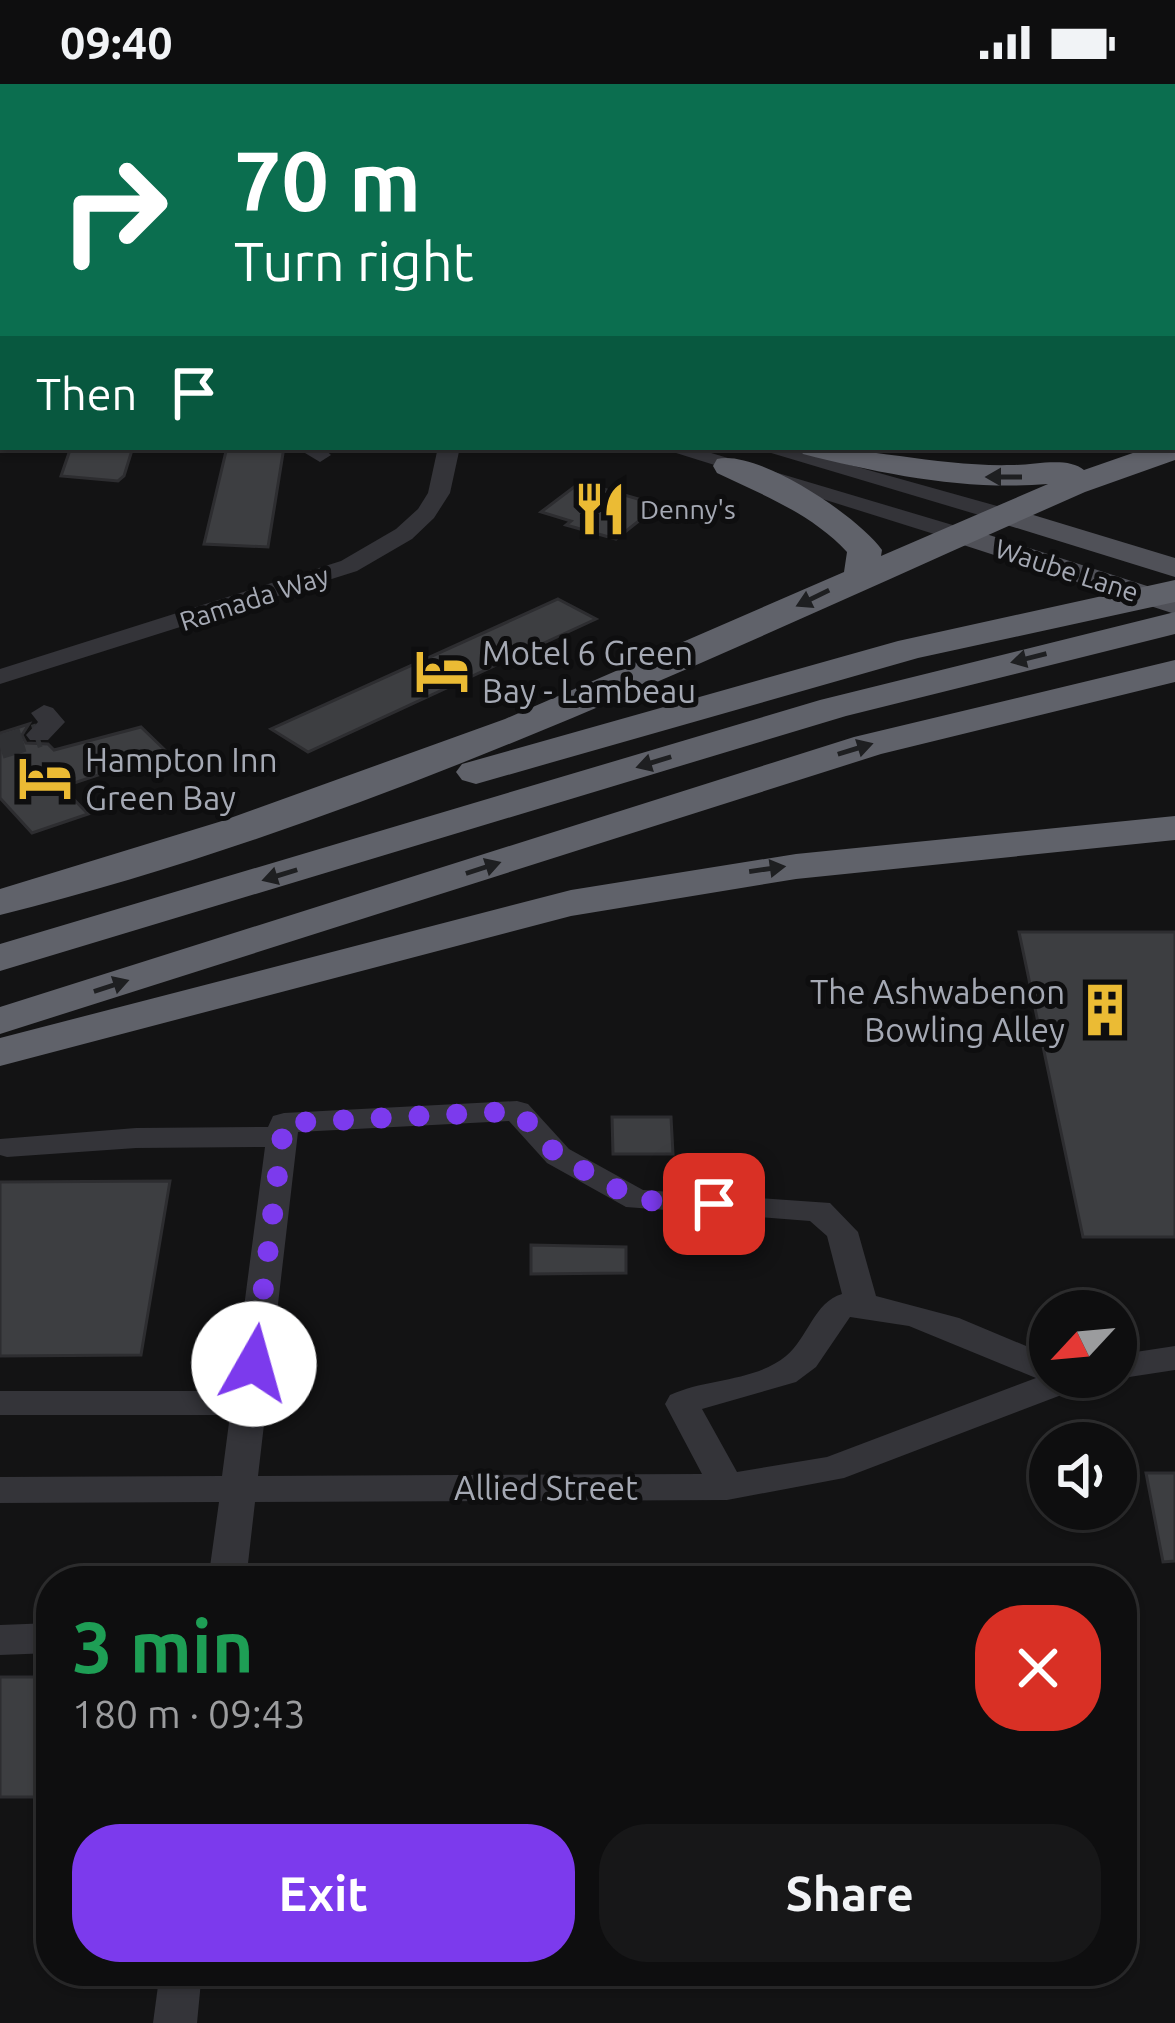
<!DOCTYPE html>
<html lang="en">
<head>
<meta charset="utf-8">
<style>
	:root { --surface:#0e0e0f; --page:#171718; --text:#f1f3f6; --muted:#9b9c9e; --line:#2e2e2f; --accent:#7c3aed }
	body { margin:0; font-family:Ubuntu,sans-serif; background:var(--page); color:var(--text); height:100vh; display:flex; flex-direction:column; font-size:45px; white-space:nowrap }
	* { box-sizing:border-box; margin:0 }
	p { font-size:39px; color:var(--muted) }
	.icon { flex:none; width:66px; height:66px; fill:none; stroke:currentColor; stroke-width:2; stroke-linecap:round; stroke-linejoin:round }
	.map { position:relative; flex:1; overflow:hidden }
	.details { position:absolute; left:36px; top:1482px; width:1101px; height:420px; display:flex; flex-direction:column; background:var(--surface); border-radius:48px; box-shadow:0 3px 9px #0004,0 0 0 3px var(--line) }
	.details>* { flex:none }
	.guide { position:absolute; left:0px; top:0px; width:1176px; height:366px; box-shadow:0 3px 9px #0004,0 0 0 3px var(--line); background:#0b6e4f; color:#fff; overflow:hidden }
	.needle { width:78px; rotate:244deg }
	.fabs { position:absolute; left:1029px; top:1206px; display:grid; gap:24px }
	.fabs a { display:grid; place-items:center; width:108px; height:108px; border-radius:50%; background:var(--surface); box-shadow:0 3px 9px #0004,0 0 0 3px var(--line); font-size:60px }
	.pin { position:absolute; display:grid; place-items:center; width:102px; height:102px; color:#fff; margin:-51px; border-radius:24px; box-shadow:0 6px 18px #0006 }
	.me { position:absolute; width:132px; margin:-66px; rotate:7deg; stroke-linejoin:round; filter:drop-shadow(0 0 9px #0008) }
	.turn { display:flex; align-items:center; gap:42px; height:252px; padding:0 36px; font-size:54px }
	.turn .icon { width:156px; height:156px; stroke-width:2.5 }
	.turn b { display:block; font-size:84px; line-height:102px }
	.then { display:flex; align-items:center; height:114px; padding:0 36px; background:#0003; gap:24px; font-size:45px }
	.round { display:grid; place-items:center; flex:none; width:126px; height:126px; border-radius:48px; background:var(--page) }
	.overview { display:flex; align-items:center; justify-content:space-between; height:204px; padding:0 36px }
	h1 { font-size:72px; font-weight:600; line-height:90px; color:#1e9e55 }
	.primary-button { display:flex; gap:24px; margin-top:auto; padding:24px 36px }
	.primary-button a { flex:1; height:138px; border-radius:48px; background:var(--accent); color:#fff; font-size:48px; font-weight:600; line-height:138px; text-align:center }
	.primary-button a+a { background:var(--page); color:var(--text) }
	.status { display:flex; justify-content:space-between; align-items:center; height:84px; padding:0 60px; background:var(--surface); direction:ltr }
	.status svg { height:33px; fill:currentColor }
	.map>svg:first-child { display:block }
	.building { fill:#3d3e41; stroke:#2d2d30; stroke-width:3 }
	.lines { fill:none; stroke-linecap:round; stroke-linejoin:round }
	.minor-tunnel { stroke:#303134; stroke-width:24; stroke-dasharray:24 12; stroke-linecap:butt }
	.minor { fill:#343439; fill-rule:evenodd }
	.major { fill:#505158; fill-rule:evenodd }
	.highway { fill:#60626a; fill-rule:evenodd }
	.rail-casing { stroke:#4d4e54; stroke-width:9 }
	.rail { stroke:#0e0e0f; stroke-width:6; stroke-dasharray:16; stroke-linecap:butt }
	.oneway { fill:#1e1f21 }
	.route { stroke:#7c3aed; stroke-width:21; stroke-dasharray:0 37.8 }
	.labels { text-anchor:middle; dominant-baseline:central; stroke-width:10; stroke-linejoin:round; paint-order:stroke }
	.far-poi-label { font-size:27px; fill:#a5a9b4; stroke:#0e0e0f; text-anchor:start }
	.far-street-label { font-size:27px; fill:#a5a9b4; stroke:#0e0e0f }
	.poi-label { font-size:33px; fill:#a5a9b4; stroke:#0e0e0f; text-anchor:start }
	.street-label { font-size:33px; fill:#a5a9b4; stroke:#0e0e0f }
</style>
</head>
<body>
<div class="status"><b>09:40</b><svg viewBox="0 0 49 12"><path d="M0 12V9h3v3zM5 12V6h3v6zM10 12V3h3v9zM15 12V0h3v12zM26 1h20v11H26zM47 4h2v5h-2z"/></svg></div>
<div class="map">
<svg width="1175" height="1939" viewBox="0 0 1175 1939">
	<rect width="100%" height="100%" fill="#131314"/>
	<g class="building">
		<polygon points="71,363 133,363 124,392 118,397 61,392"/>
		<polygon points="227,363 284,363 268,463 204,460"/>
		<polygon points="578,400 600,404 659,421 616,455 566,441 571,437 541,428"/>
		<polygon points="558,515 596,535 308,668 271,645"/>
		<polygon points="29,640 22,651 26,659 48,660 54,666 141,643 167,668 62,703 88,730 32,749 0,714 0,649"/>
		<polygon points="1019,848 1175,848 1175,1153 1083,1153"/>
		<polygon points="612,1033 671,1033 673,1070 613,1070"/>
		<polygon points="170,1097 141,1271 0,1272 0,1098"/>
		<polygon points="531,1161 626,1163 626,1189 531,1190"/>
		<polygon points="1146,1389 1175,1389 1175,1477 1163,1478"/>
		<rect x="0" y="1593" width="51" height="120"/>
	</g>
	<g class="lines">
		<polyline class="minor-tunnel" points="0,663 39,651"/>
		<g class="minor">
			<polygon points="824,0 840,0 841,3 825,3"/>
			<rect x="1173" y="4" width="2" height="10"/>
			<rect x="0" y="24" width="3" height="10"/>
			<rect x="0" y="111" width="3" height="10"/>
			<polygon points="3,138 3,156 0,157 0,139"/>
			<rect x="1173" y="258" width="2" height="12"/>
			<rect x="0" y="270" width="3" height="12"/>
			<rect x="1173" y="292" width="2" height="12"/>
			<polygon points="295,363 322,363 331,371 320,378"/>
			<polygon points="438,363 460,363 450,409 434,434 412,455 357,487 0,600 0,585 341,477 396,445 418,425 428,409"/>
			<polygon points="657,363 691,363 966,445 969,450 958,457 950,455"/>
			<polygon points="751,363 786,363 1015,427 1018,432 1007,439 999,437"/>
			<polygon points="44,621 53,624 65,638 48,656 30,656 26,651 38,638 31,629"/>
			<path d="M517,1017l11,3 41,45 74,41 187,13 28,29 18,64 83,22 91,38v21h40l-5,9 -241,92 -117,22 -472,2 -9,79h-38l11,-79 -219,1v-26l222,-1 8,-61h-230v-24h233l32,-244 -129,1 -129,9 -7,-2v-16l136,-11 132,-1 5,-11 11,-3zM509,1037l38,42 79,44 184,14 17,15 15,58c-28,8 -34,44 -56,62 -32,26 -80,22 -116,39l-5,9 37,70 -444,2 40,-344zM850,1233l59,9 127,52 -209,79 -90,15 -35,-63 94,-27 20,-15z"/>
			<polygon points="1175,1262 1175,1286 1116,1295 1109,1293 1116,1293 1116,1271"/>
			<polygon points="51,1539 51,1569 0,1571 0,1541"/>
			<polygon points="160,1887 202,1887 197,1939 153,1939"/>
		</g>
		<g class="major">
			<polygon points="1007,423 1175,474 1175,493 997,438 992,432 997,426"/>
			<polygon points="958,441 1175,511 1175,530 948,456 943,450 948,444"/>
		</g>
		<g class="highway">
			<path d="M1175,355v21l-90,32c-354,156 -708,329 -1085,423v-26l222,-68 283,-102 339,-147 3,-20c-35,-38 -84,-57 -130,-79l-4,-7 4,-7c41,-10 142,58 165,91l-1,6 167,-72c-82,7 -166,-10 -245,-30l-5,-7c72,0 142,20 214,18 22,0 56,-9 72,5l66,-23h23z"/>
			<polygon points="1175,496 1175,518 918,574 476,700 462,696 456,688 462,680 898,557"/>
			<polygon points="1175,528 1175,550 846,632 0,887 0,860 820,616"/>
			<polygon points="1175,576 1175,598 881,670 0,950 0,923 854,653"/>
			<polygon points="1175,732 1175,756 796,795 571,832 0,982 0,954 571,806 796,770"/>
		</g>
		<defs>
			<polyline id="rail" points="672,0 709,3"/>
		</defs>
		<use href="#rail" class="rail-casing"/>
		<use href="#rail" class="rail"/>
	</g>
	<defs><path id="oneway-solid" d="M-6-.8H1V-3.2L6.5 0L1 3.2V.8H-6Z" transform="scale(3)"/></defs>
	<g class="oneway">
		<use href="#oneway-solid" transform="translate(1004 393) rotate(180)"/>
		<use href="#oneway-solid" transform="translate(813 514) rotate(154)"/>
		<use href="#oneway-solid" transform="translate(1029 574) rotate(166)"/>
		<use href="#oneway-solid" transform="translate(855 665) rotate(-17)"/>
		<use href="#oneway-solid" transform="translate(654 678) rotate(163)"/>
		<use href="#oneway-solid" transform="translate(483 784) rotate(-18)"/>
		<use href="#oneway-solid" transform="translate(767 785) rotate(-8)"/>
		<use href="#oneway-solid" transform="translate(280 791) rotate(163)"/>
		<use href="#oneway-solid" transform="translate(111 902) rotate(-18)"/>
	</g>
	<g class="lines">
		<polyline class="route" points="254,1280 284,1039 518,1027 558,1072 637,1116 714,1120"/>
	</g>
	<defs>
		<symbol id="restaurant-bare" viewBox="-9 -9 18 18"><path d="M-5-6h1v4h1v-4h1v4h1v-4h1v5L-1.5 .5V6h-2V.5L-5-1ZM5-6V6H3V1.5H1.5Q1.5-4 5-6Z" fill="#ebbb34" stroke="#0e0e0f" stroke-width="2.5" paint-order="stroke"/></symbol>
		<symbol id="hotel-bare" viewBox="-9 -9 18 18"><path d="M-6-4.5h1.5V1H6V5H4.5V3h-9V5H-6ZM-4 0a1.8 1.8 0 1 1 3.6 0ZM.5 0V-2.5h3Q6-2.5 6 0Z" fill="#ebbb34" stroke="#0e0e0f" stroke-width="2.5" paint-order="stroke"/></symbol>
		<symbol id="building-bare" viewBox="-9 -9 18 18"><path d="M-4-6H4V6H1V3H-1V6H-4ZM-2.5-4.3h1.7v1.8h-1.7ZM.8-4.3h1.7v1.8H.8ZM-2.5-1h1.7V.8h-1.7ZM.8-1h1.7V.8H.8Z" fill="#ebbb34" stroke="#0e0e0f" stroke-width="2.5" paint-order="stroke"/></symbol>
	</defs>
	<g fill-rule="evenodd">
		<use href="#restaurant-bare" x="562" y="387" width="76" height="76"/>
		<use href="#hotel-bare" x="404" y="549" width="76" height="76"/>
		<use href="#hotel-bare" x="7" y="656" width="76" height="76"/>
		<use href="#building-bare" x="1067" y="888" width="76" height="76"/>
	</g>
	<g class="labels">
		<g class="far-poi-label">
			<text x="640" y="425">Denny's</text>
		</g>
		<g class="far-street-label">
			<text transform="translate(1067 486) rotate(18)">Waube Lane</text>
			<text transform="translate(254 514) rotate(-18)">Ramada Way</text>
		</g>
		<g class="poi-label">
			<text x="482" y="568">Motel 6 Green<tspan x="482" dy="38">Bay - Lambeau</tspan></text>
			<text x="85" y="675">Hampton Inn<tspan x="85" dy="38">Green Bay</tspan></text>
			<text x="1065" y="907" text-anchor="end">The Ashwabenon<tspan x="1065" dy="38">Bowling Alley</tspan></text>
		</g>
		<g class="street-label">
			<text x="546" y="1403">Allied Street</text>
		</g>
	</g>
</svg>
<div class="fabs">
<a><svg class="needle" viewBox="-14 -14 28 28"><path d="M0-13l5 13h-10z" fill="#e53935"/><path d="M0 13l5-13h-10z" fill="#9b9c9e"/></svg></a>
<a><svg class="icon" aria-label="sound" viewBox="0 0 24 24"><path d="M4 9h4l5-4v14l-5-4H4zM17 9q2 3 0 6"/></svg></a>
</div>
<div class="pin" style="left:714px;top:1120px;background:#d93025"><svg class="icon" aria-label="arrive" viewBox="0 0 24 24"><path d="M6 21V4h12l-3 4 3 4H6"/></svg></div>
<svg class="me" style="left:254px;top:1280px" viewBox="-20 -20 40 40"><circle r="19" fill="#fff"/><path d="M0-13L10 11 0 6-10 11z" fill="#7c3aed"/></svg>
<div class="guide">
<div class="turn"><svg class="icon" aria-label="right" viewBox="0 0 24 24"><path d="M7 20v-9h11M14 6l5 5-5 5"/></svg><div><b>70 m</b>Turn right</div></div>
<div class="then">Then<svg class="icon" aria-label="arrive" viewBox="0 0 24 24"><path d="M6 21V4h12l-3 4 3 4H6"/></svg></div>
</div>
<section class="details">
<div class="overview"><div><h1>3 min</h1><p>180 m · 09:43</p></div><a class="round" style="background:#d93025;color:#fff"><svg class="icon" aria-label="close" viewBox="0 0 24 24"><path d="M6 6l12 12M18 6L6 18"/></svg></a></div>
<div class="primary-button"><a>Exit</a><a>Share</a></div>
</section>
</div>
</body>
</html>
